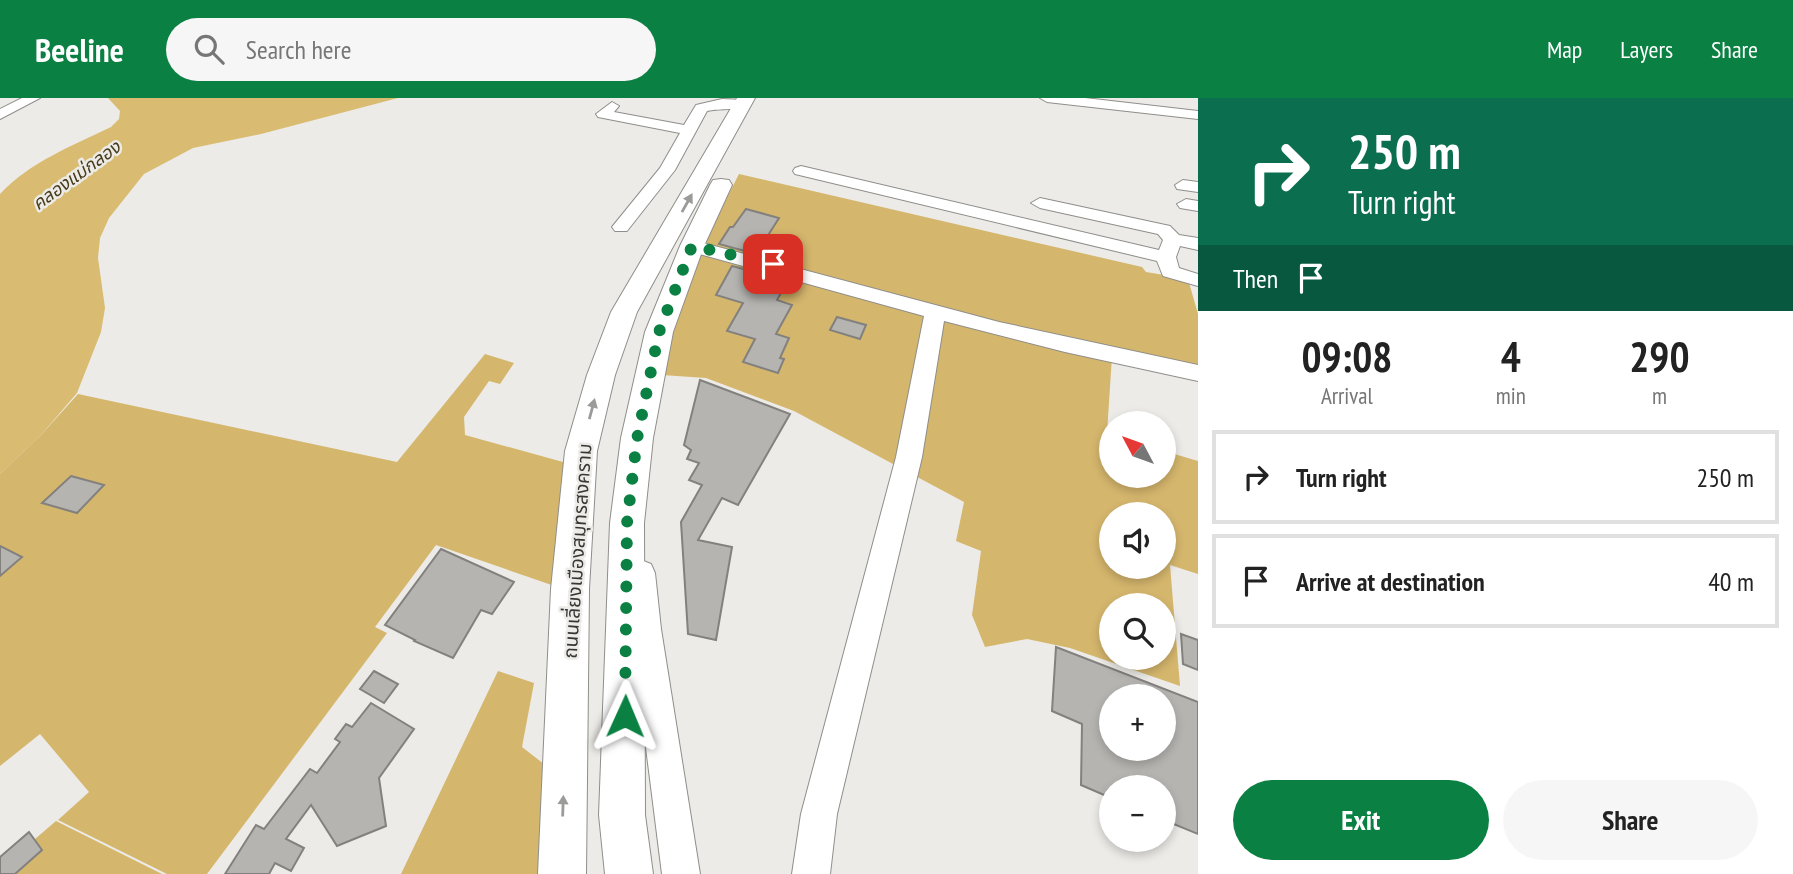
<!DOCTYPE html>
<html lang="en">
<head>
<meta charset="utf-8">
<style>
	:root { --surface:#fff; --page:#f6f6f6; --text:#222; --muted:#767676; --line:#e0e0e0; --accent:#0b8043 }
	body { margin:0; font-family:"PT Sans Narrow","Noto Sans Thai",sans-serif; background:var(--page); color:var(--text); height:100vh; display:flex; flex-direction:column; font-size:26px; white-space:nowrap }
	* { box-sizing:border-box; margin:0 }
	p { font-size:23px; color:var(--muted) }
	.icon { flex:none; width:38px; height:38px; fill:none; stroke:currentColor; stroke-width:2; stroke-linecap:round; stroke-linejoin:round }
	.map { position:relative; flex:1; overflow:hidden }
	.sheet { display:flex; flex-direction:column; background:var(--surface); width:595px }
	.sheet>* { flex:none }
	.top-card { background:#0b6e4f; color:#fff; overflow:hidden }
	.needle { width:46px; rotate:311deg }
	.fabs { position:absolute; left:1099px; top:313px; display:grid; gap:14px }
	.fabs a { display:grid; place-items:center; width:77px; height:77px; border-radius:50%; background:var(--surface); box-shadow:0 4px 10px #0003; font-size:35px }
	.pin { position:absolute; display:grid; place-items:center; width:60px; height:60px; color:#fff; margin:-30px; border-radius:14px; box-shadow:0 4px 10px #0006 }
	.me { position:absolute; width:77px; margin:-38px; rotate:1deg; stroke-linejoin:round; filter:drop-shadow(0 0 5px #0008) }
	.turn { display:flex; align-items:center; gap:24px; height:147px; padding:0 35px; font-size:32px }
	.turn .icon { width:91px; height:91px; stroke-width:2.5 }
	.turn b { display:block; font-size:49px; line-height:60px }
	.then { display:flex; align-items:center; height:66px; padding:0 35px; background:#0003; gap:14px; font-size:26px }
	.eta { display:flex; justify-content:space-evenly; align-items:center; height:119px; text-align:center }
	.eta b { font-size:42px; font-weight:700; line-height:49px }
	.button { display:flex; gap:14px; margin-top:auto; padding:14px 35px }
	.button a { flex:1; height:80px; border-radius:42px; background:var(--accent); color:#fff; font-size:28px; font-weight:700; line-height:80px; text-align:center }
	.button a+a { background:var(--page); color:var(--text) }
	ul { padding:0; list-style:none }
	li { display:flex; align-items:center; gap:21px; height:94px; margin:0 14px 10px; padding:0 21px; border:4px solid var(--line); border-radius:0px }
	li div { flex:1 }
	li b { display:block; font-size:26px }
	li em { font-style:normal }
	header { display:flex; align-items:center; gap:42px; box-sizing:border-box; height:98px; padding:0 35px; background:var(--accent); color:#fff }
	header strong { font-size:33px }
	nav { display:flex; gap:38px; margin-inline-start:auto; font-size:24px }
	.search { width:490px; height:63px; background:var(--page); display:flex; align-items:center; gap:18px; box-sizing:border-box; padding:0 24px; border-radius:38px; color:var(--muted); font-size:26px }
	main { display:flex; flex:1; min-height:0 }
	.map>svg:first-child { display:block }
	.forest { fill:#d5b66d; fill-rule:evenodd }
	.water { fill:#d9bb71 }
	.building { fill:#b5b4b0; stroke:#83817e; stroke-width:2; fill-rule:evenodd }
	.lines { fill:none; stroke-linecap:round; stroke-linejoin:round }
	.minor-casing { stroke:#8f8e8a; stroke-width:2 }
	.major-casing { stroke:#8f8e8a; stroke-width:2 }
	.minor { fill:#fff; fill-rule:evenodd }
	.major { fill:#fff; fill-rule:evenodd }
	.oneway { fill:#9b9b9a }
	.route { stroke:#0b8043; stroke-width:12; stroke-dasharray:0 21.6 }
	.labels { text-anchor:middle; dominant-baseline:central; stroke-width:5; stroke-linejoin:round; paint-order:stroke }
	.far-water-label { font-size:18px; font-style:italic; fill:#483b1a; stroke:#ecebe7 }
	.street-label { font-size:19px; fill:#373735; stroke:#ecebe7 }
</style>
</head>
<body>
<header>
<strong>Beeline</strong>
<div class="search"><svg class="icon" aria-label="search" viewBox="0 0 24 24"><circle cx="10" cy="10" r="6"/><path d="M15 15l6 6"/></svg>Search here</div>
<nav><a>Map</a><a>Layers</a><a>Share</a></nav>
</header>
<main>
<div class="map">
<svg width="1198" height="776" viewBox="0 0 1198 776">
	<rect width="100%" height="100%" fill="#ecebe7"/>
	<g class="forest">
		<path d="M739,76l403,93 4,5 42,7 10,35v59l-86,-17 -5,77 4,2v41h53v-25l34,10v113l-28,-9 10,121 -110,-38 -43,-9 -42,8 -13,-32 9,-64 -25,-10 8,-39 -170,-91 -88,-33 -44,-3c13,-74 43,-135 77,-201zM1111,416h53v53h-53zM1111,508h53v52h-53z"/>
		<polygon points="485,256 514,265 500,286 489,283 464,319 465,337 581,369 558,776 401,776 498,573 534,585 522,649 562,680 569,493 436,447 375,529 387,535 207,776 167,776 58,722 89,694 40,636 0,668 0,376 41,337 78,296 397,364"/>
		<polygon points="56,723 162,776 15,776 42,752 35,741"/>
	</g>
	<path class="water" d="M108,0h290l-137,36 -68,14 -49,26 -35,44 -9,20 -2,20 7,50 -4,24 -24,61 -36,42 -41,39v-280c30,-32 72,-48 111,-67l8,-8 1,-8z"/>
	<g class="building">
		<polygon points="746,111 779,120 756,156 719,146 730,129 733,129"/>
		<polygon points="732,168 778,180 772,193 781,195 777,202 792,207 776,236 789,240 780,260 784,261 778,275 743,264 755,241 727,233 743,205 716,197"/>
		<polygon points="837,219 866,227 860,241 830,232"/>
		<polygon points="700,282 790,316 738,407 722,400 698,442 732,449 716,542 688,536 681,424 702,387 689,382 699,365 687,361 691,352 684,347"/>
		<polygon points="71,378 104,387 77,415 42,405"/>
		<polygon points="0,448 22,459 0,478"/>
		<polygon points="441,451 514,484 492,516 481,512 453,560 414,543 415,542 385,527"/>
		<polygon points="1181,536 1198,542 1198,572 1183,566"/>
		<path d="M1056,549l142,55v132l-34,-14v-32h-53v10l-30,-13 1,-61 -30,-13zM1111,598h53v53h-53z"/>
		<polygon points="374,573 398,586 384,605 360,591"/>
		<polygon points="371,605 414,631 379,680 386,728 337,748 311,707 286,741 304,750 291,773 275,765 269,776 225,776 256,727 264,731 310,671 317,675 340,644 335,641 346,626 352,629"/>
		<polygon points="29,734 42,752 15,776 0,776 0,759"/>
	</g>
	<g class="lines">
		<defs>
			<g id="minor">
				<polygon points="22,0 40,0 0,21 0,11"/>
				<polygon points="1040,0 1085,0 1198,13 1198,21 1047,4"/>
				<path d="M722,1l21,1 7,4c-10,7 -30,4 -43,7l-32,59 -48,61h-12l-3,-4 48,-59 20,-35 -82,-16 -2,-3 16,-12 7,4 -5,6 70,13 12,-20z"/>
				<polygon points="801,68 1159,152 1163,142 1158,136 1040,110 1031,105 1040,100 1170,128 1179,137 1198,140 1198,152 1180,148 1176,159 1179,170 1198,176 1198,188 1163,178 1157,163 795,76 793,73 795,70"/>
				<polygon points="1183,82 1198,84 1198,94 1177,91 1175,87"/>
				<polygon points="1186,101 1198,103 1198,113 1180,110 1177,106"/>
				<polygon points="692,142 999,224 1198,267 1198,283 1065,254 944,223 922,359 837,716 830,776 792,776 801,716 896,359 924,218 685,152 683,148"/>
				<polygon points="641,462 651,466 655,475 661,531 700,776 662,776 631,531 627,475 631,466"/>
			</g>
			<g id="major">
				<polygon points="737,0 755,0 637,214 615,277 597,353 589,491 586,776 538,776 551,491 565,353 587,277 611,214"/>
				<polygon points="721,81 729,82 732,87 704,148 673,234 653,340 644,425 645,717 653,776 605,776 599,717 610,425 621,340 645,234 680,148 710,87 713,82"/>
			</g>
		</defs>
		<use href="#minor" class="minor-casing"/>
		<use href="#major" class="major-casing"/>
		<use href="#minor" class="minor"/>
		<use href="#major" class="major"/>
	</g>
	<defs><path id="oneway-solid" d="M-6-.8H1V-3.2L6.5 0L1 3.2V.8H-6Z" transform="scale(1.75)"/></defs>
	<g class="oneway">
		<use href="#oneway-solid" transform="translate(687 105) rotate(-61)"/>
		<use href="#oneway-solid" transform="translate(592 311) rotate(-75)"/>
		<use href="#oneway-solid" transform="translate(563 708) rotate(-88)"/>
	</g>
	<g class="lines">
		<polyline class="route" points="625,618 627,425 637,341 659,234 692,148 773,166"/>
	</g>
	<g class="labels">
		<g class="far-water-label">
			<text transform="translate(76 77) rotate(-36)">คลองแม่กลอง</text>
		</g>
		<g class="street-label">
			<text transform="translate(577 453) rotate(-86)">ถนนเลี่ยงเมืองสมุทรสงคราม</text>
		</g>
	</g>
</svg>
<div class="fabs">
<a><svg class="needle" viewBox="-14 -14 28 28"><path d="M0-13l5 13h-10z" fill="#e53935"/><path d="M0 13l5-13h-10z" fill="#767676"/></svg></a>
<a><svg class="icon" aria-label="sound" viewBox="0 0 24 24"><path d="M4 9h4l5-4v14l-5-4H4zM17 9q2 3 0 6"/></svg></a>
<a><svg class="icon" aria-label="search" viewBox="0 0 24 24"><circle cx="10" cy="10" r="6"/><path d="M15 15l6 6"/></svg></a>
<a>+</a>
<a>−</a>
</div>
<div class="pin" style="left:773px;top:166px;background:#d93025"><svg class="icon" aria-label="arrive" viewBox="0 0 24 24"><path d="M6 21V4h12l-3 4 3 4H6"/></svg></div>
<svg class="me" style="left:625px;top:618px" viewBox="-20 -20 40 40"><path d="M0-17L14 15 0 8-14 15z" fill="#0b8043" stroke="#fff" stroke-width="4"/></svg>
</div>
<section class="sheet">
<div class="top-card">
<div class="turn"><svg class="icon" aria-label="right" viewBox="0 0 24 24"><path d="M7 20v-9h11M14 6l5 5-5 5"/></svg><div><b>250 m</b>Turn right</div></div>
<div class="then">Then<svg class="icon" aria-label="arrive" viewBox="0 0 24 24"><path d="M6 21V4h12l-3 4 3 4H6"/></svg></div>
</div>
<div class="eta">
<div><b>09:08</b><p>Arrival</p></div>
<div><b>4</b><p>min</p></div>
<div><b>290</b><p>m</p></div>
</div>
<ul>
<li><svg class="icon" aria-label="right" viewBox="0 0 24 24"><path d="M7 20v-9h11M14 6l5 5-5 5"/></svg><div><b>Turn right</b></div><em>250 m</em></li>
<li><svg class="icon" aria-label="arrive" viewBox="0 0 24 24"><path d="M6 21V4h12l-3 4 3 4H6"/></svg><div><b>Arrive at destination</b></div><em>40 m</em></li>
</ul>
<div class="button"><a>Exit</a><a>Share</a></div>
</section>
</main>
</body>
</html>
